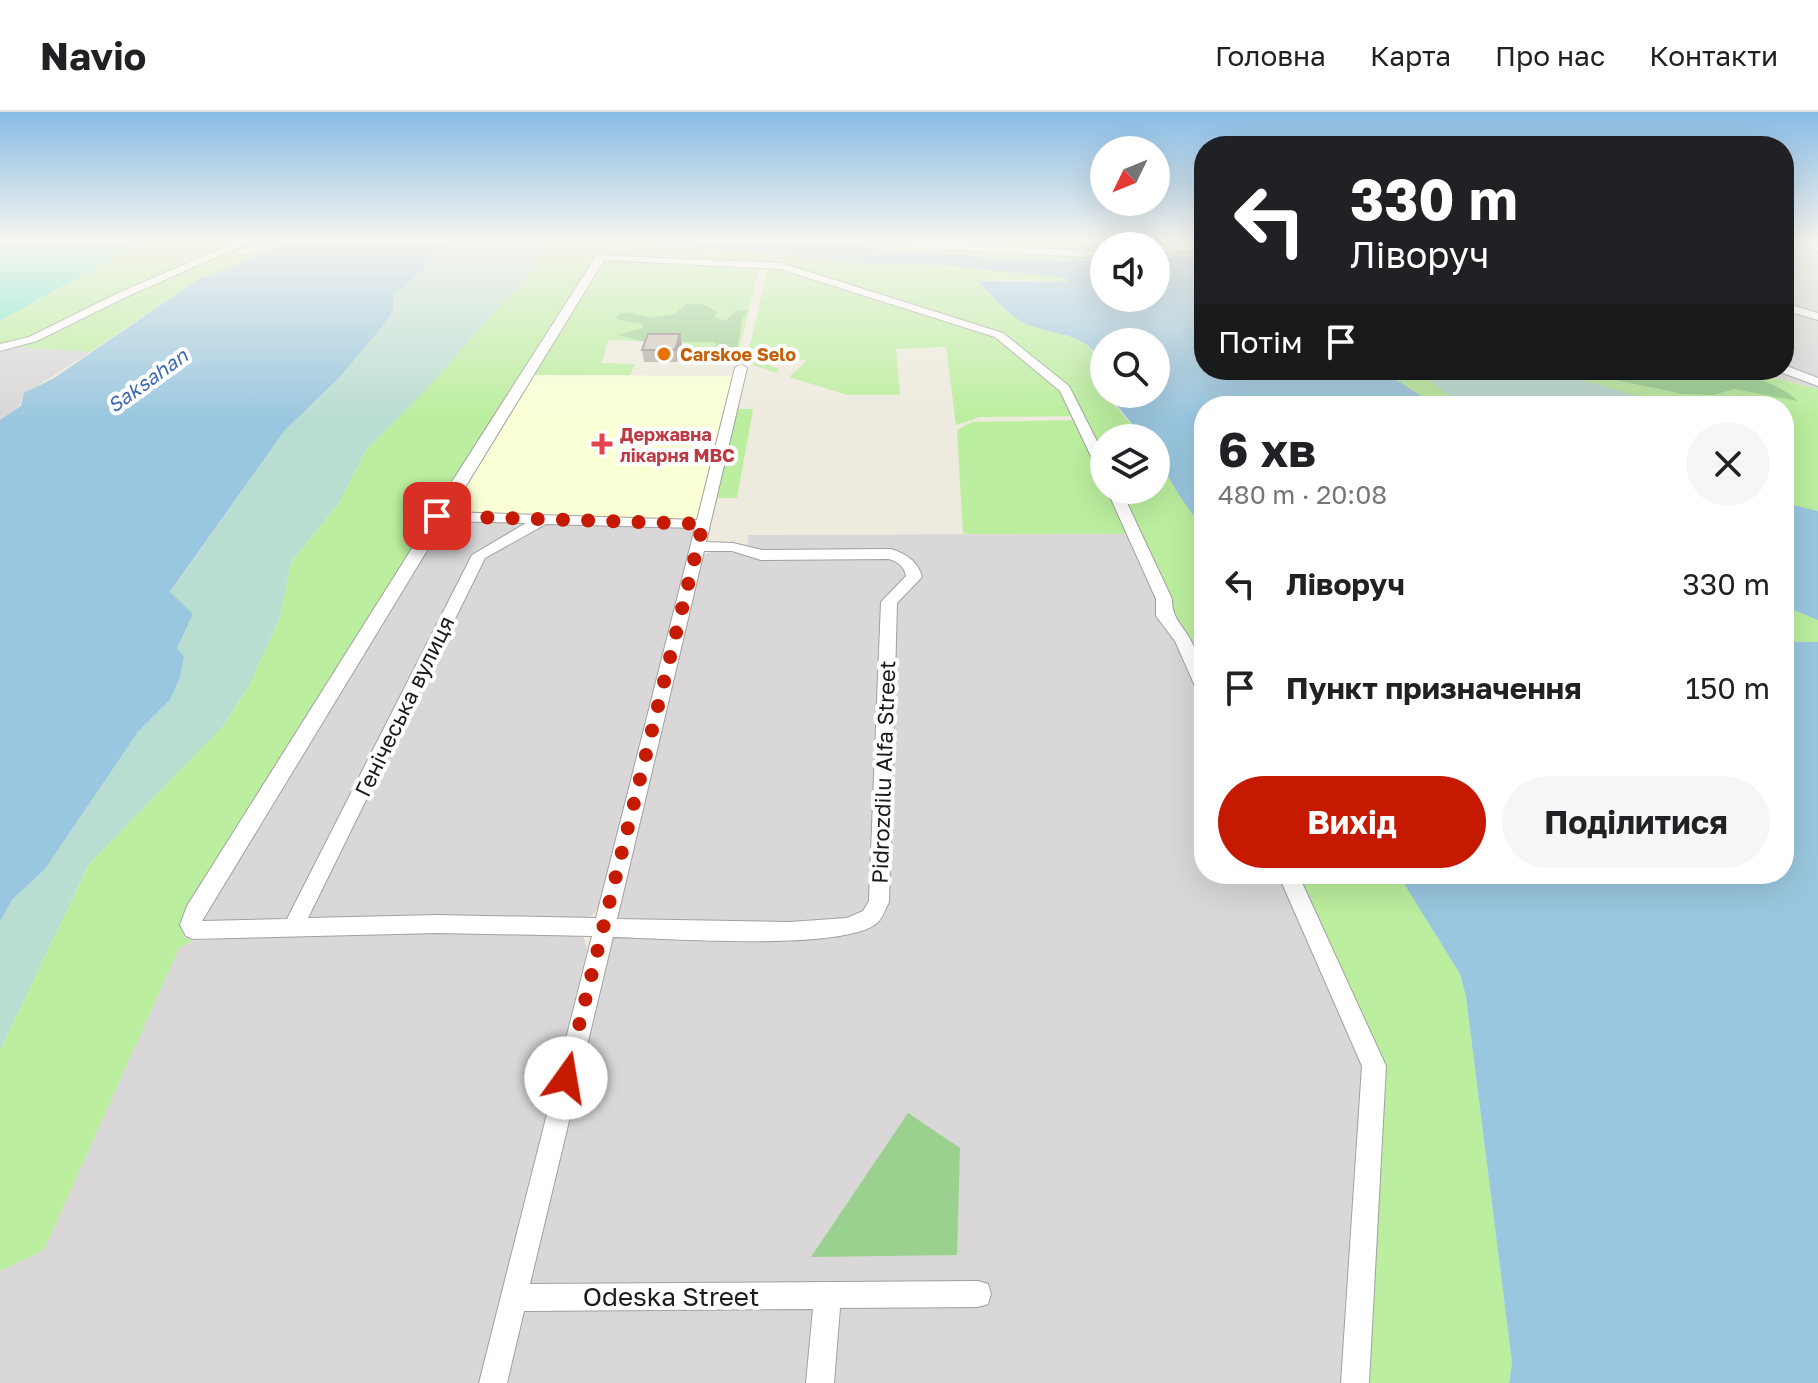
<!DOCTYPE html>
<html lang="uk">
<head>
<meta charset="utf-8">
<style>
	:root { --surface:#fff; --page:#f6f6f6; --text:#202124; --muted:#757577; --line:#e0e0e0; --accent:#c51900 }
	body { margin:0; font-family:"Golos Text",sans-serif; background:var(--page); color:var(--text); height:100vh; display:flex; flex-direction:column; font-size:30px; white-space:nowrap }
	* { box-sizing:border-box; margin:0 }
	p { font-size:26px; color:var(--muted) }
	.icon { flex:none; width:44px; height:44px; fill:none; stroke:currentColor; stroke-width:2; stroke-linecap:round; stroke-linejoin:round }
	.map { position:relative; flex:1; overflow:hidden }
	.drawer { position:absolute; left:1194px; top:284px; width:600px; height:488px; display:flex; flex-direction:column; background:var(--surface); border-radius:32px; box-shadow:0 8px 32px #0002 }
	.drawer>* { flex:none }
	.banner { position:absolute; left:1194px; top:24px; width:600px; height:244px; border-radius:32px; box-shadow:0 8px 32px #0002; background:#202124; color:#fff; overflow:hidden }
	.needle { width:52px; rotate:227deg }
	.tools { position:absolute; left:1090px; top:24px; display:grid; gap:16px }
	.tools a { display:grid; place-items:center; width:80px; height:80px; border-radius:50%; background:var(--surface); box-shadow:0 8px 32px #0002; font-size:40px }
	.pin { position:absolute; display:grid; place-items:center; width:68px; height:68px; color:#fff; margin:-34px; border-radius:16px; box-shadow:0 4px 12px #0006 }
	.me { position:absolute; width:88px; margin:-44px; rotate:13deg; stroke-linejoin:round; filter:drop-shadow(0 0 6px #0008) }
	.turn { display:flex; align-items:center; gap:28px; height:168px; padding:0 24px; font-size:36px }
	.turn .icon { width:104px; height:104px; stroke-width:2.5 }
	.turn b { display:block; font-size:56px; line-height:68px }
	.then { display:flex; align-items:center; height:76px; padding:0 24px; background:#0003; gap:16px; font-size:30px }
	.round { display:grid; place-items:center; flex:none; width:84px; height:84px; border-radius:42px; background:var(--page) }
	.summary { display:flex; align-items:center; justify-content:space-between; height:136px; padding:0 24px }
	h1 { font-size:48px; font-weight:700; line-height:60px }
	.primary-button { display:flex; gap:16px; margin-top:auto; padding:16px 24px }
	.primary-button a { flex:1; height:92px; border-radius:48px; background:var(--accent); color:#fff; font-size:32px; font-weight:700; line-height:92px; text-align:center }
	.primary-button a+a { background:var(--page); color:var(--text) }
	ul { padding:0; list-style:none }
	li { display:flex; align-items:center; gap:24px; height:104px; padding:0 24px }
	li div { flex:1 }
	li b { display:block; font-size:30px }
	li em { font-style:normal }
	header { display:flex; align-items:center; gap:48px; box-sizing:border-box; height:112px; padding:0 40px; background:var(--surface); border-bottom:2px solid var(--line) }
	header strong { font-size:38px }
	nav { display:flex; gap:44px; margin-inline-start:auto; font-size:28px }
	.map>svg:first-child { display:block }
	.residential { fill:#d9d7d7 }
	.education { fill:#faffd6 }
	.grass { fill:#bbee9e }
	.forest { fill:#9ad18f }
	.wetland { fill:#baddd1 }
	.pitch { fill:#73e6c8 }
	.water { fill:#9ac7e0 }
	.lines { fill:none; stroke-linecap:round; stroke-linejoin:round }
	.street-casing { stroke:#a1a1a1; stroke-width:2 }
	.street { fill:#fff; fill-rule:evenodd }
	.wall { fill:#b3aba1 }
	.shaded-wall { fill:#928b83 }
	.building { fill:#d0c7bb; stroke:#928b83; stroke-width:2 }
	.route { stroke:#c51900; stroke-width:14; stroke-dasharray:0 25.2 }
	.food-dot { fill:#e8710a; stroke:#fff; stroke-width:3 }
	.health-dot { fill:#e0444e; stroke:#fff; stroke-width:3 }
	.labels { text-anchor:middle; dominant-baseline:central; stroke-width:8; stroke-linejoin:round; paint-order:stroke }
	.far-food-label { font-size:18px; font-weight:bold; fill:#c56008; stroke:#fff; text-anchor:start }
	.far-health-label { font-size:18px; font-weight:bold; fill:#be3a42; stroke:#fff; text-anchor:start }
	.far-water-label { font-size:20px; font-style:italic; fill:#3f6ab2; stroke:#fff }
	.street-label { font-size:22px; fill:#1a1a1a; stroke:#fff }
	.near-street-label { font-size:26px; fill:#1a1a1a; stroke:#fff }
</style>
</head>
<body>
<header>
<strong>Navio</strong>
<nav><a>Головна</a><a>Карта</a><a>Про нас</a><a>Контакти</a></nav>
</header>
<div class="map">
<svg width="1818" height="1271" viewBox="0 0 1818 1271">
	<rect width="100%" height="100%" fill="#eeeade"/>
	<g class="residential">
		<polygon points="1784,128 1818,128 1818,277 1743,258 1784,258"/>
		<polygon points="20,233 90,240 37,274 23,285 16,300 0,308 0,238"/>
		<polygon points="440,407 696,415 598,796 591,804 578,806 202,812 201,799"/>
		<polygon points="1128,422 1158,486 1160,505 1177,527 1204,588 1204,762 1281,762 1366,955 1348,1271 504,1271 702,444 716,438 748,443 748,423"/>
		<polygon points="572,820 584,826 587,839 479,1271 0,1271 0,1159 44,1138 179,836 193,829 295,821"/>
	</g>
	<polygon class="education" points="529,263 734,264 698,407 445,400"/>
	<g class="grass">
		<polygon points="144,128 293,128 197,168 90,240 0,234 0,209"/>
		<path d="M551,128h61l225,20c17,6 63,2 86,4 47,2 95,10 143,14l2,4 -72,-3 -19,3 33,32 16,10 52,14 10,9 12,13 4,34 40,44h-40v22l-36,-72 -66,-54 -219,-69 -177,-11 -12,4 -409,655 -4,15 3,9 9,4 -14,7 -135,302 -44,21v-221l89,-186 134,-138 28,-44 29,-65 11,-55 47,-58 29,-55 57,-57 81,-92 14,-11z"/>
		<polygon points="771,128 1204,128 1204,143 1156,145 1156,134 1104,134 1104,149 1023,148"/>
		<polygon points="599,147 760,152 736,251 684,251 688,231 608,228 602,251 635,252 630,263 529,263"/>
		<polygon points="768,154 996,224 1062,278 1076,304 980,305 956,313 946,235 896,237 900,283 848,283 789,265 806,249 778,241 764,251 779,257 777,261 746,251"/>
		<polygon points="1390,258 1743,258 1818,277 1818,530 1795,530 1784,519 1784,294 1437,294 1398,269"/>
		<polygon points="735,297 753,297 737,386 717,386"/>
		<polygon points="1078,308 1104,368 1104,378 1108,378 1128,422 963,422 957,318 972,310"/>
		<polygon points="1156,340 1204,418 1204,564 1117,378 1156,378"/>
		<polygon points="1294,762 1398,762 1460,862 1466,885 1512,1251 1509,1271 1365,1271 1384,958"/>
	</g>
	<g class="forest">
		<polygon points="686,192 703,192 717,200 714,205 725,209 738,198 748,199 742,207 735,250 720,249 708,241 717,233 714,230 646,230 617,223 643,216 642,212 616,207 618,202 627,200 651,206 675,202"/>
		<path d="M1569,258c64,0 181,-14 229,31l-64,-12 -20,6 -31,-1z"/>
		<polygon points="908,1001 960,1036 957,1143 811,1145"/>
	</g>
	<g class="wetland">
		<path d="M454,128h97l-32,49 -14,11 -81,92 -57,57 -29,55 -47,58 -11,55 -29,65 -28,44 -134,138 -89,186v-128l12,-22 33,-31 93,-137 32,-32 10,-22 4,-22 -7,-6 16,-36 -23,-21 115,-163 54,-52 42,-50 12,-17 1,-17c23,-15 37,-38 60,-54z"/>
		<polygon points="1416,258 1547,258 1673,294 1462,294"/>
	</g>
	<polygon class="pitch" points="0,128 144,128 0,209"/>
	<g class="water">
		<path d="M293,128h161c-23,16 -37,39 -60,54l-1,17 -12,17 -42,50 -54,52 -115,162 23,22 -16,35 7,7 -4,22 -10,22 -32,32 -93,137 -33,31 -12,22v-502l21,-14 3,-13 30,-15 143,-98z"/>
		<path d="M612,128h159l252,20 81,1v37h52v-41l48,-2v115h187l7,11 39,25h-233v124c-17,-23 -48,-64 -48,-92h-12l-37,-44h49v-52h-52v49l-7,-15 5,-8c-9,-37 -51,-32 -78,-45 -18,-10 -32,-28 -47,-42l91,1 -3,-4c-47,-4 -95,-12 -142,-14 -22,-2 -70,2 -86,-4z"/>
		<polygon points="1784,391 1818,399 1818,508 1784,494"/>
		<polygon points="1784,519 1795,530 1818,530 1818,1271 1509,1271 1512,1251 1466,885 1460,862 1398,762 1784,762"/>
	</g>
	<g class="lines">
		<defs>
			<g id="street">
				<polygon points="241,128 255,128 126,185 37,229 0,239 0,232 29,225 118,181"/>
				<polygon points="261,128 275,128 243,143 234,141"/>
				<polygon points="831,128 895,128 1104,140 1104,146 836,131"/>
				<polygon points="1789,128 1805,128 1818,133 1818,139"/>
				<polygon points="1204,131 1204,137 1156,141 1156,135"/>
				<path d="M597,143l184,8 222,70 66,53 35,69v18l-7,-4 -37,-78 -65,-54 -215,-68 -176,-9 -154,252 247,8 38,-152 6,-4 6,4 -41,174 27,1 29,7 129,-1c15,5 27,12 31,28l-25,26 -8,299c-3,6 -7,17 -12,21 -33,29 -215,15 -264,14l-83,347 448,-3 10,3 3,10 -3,10 -10,3 -138,1 -6,75h-28l7,-74 -289,2 -17,72h-28l113,-447 -155,-3 -244,6 -7,-3 -6,-11 7,-19 244,-388 -1,-2zM445,409l81,2 -54,32 -185,364 -85,2zM546,412l149,4 -99,390 -159,-3 -129,3 177,-360zM704,439h28l29,9 128,-1c9,3 15,7 17,17l-25,26 -12,299 -6,10 -16,7 -57,4 -173,-3z"/>
				<polygon points="1784,191 1818,201 1818,208 1784,198"/>
				<polygon points="1784,253 1818,266 1818,274 1780,260 1784,258"/>
				<path d="M1107,378h14l51,109c0,19 9,24 18,40 11,19 14,35 14,56l-6,-2 -23,-52 -19,-25v-17z"/>
				<polygon points="1278,762 1298,762 1386,954 1369,1271 1341,1271 1362,954"/>
			</g>
		</defs>
		<use href="#street" class="street-casing"/>
		<use href="#street" class="street"/>
	</g>
	<polygon class="wall" points="680,222 682,234 677,250 644,250 642,238"/>
	<polygon class="shaded-wall" points="680,222 682,234 677,250 675,238"/>
	<polygon class="building" points="648,222 680,222 675,238 642,238"/>
	<linearGradient id="sky" x2="0" y2="1"><stop stop-color="#89bce5"/><stop offset="0.42" stop-color="#f7f6f0"/><stop offset="1" stop-color="#f7f6f0" stop-opacity="0"/></linearGradient>
	<rect width="1818" height="306" fill="url(#sky)"/>
	<g class="lines">
		<polyline class="route" points="437,404 703,412 566,966"/>
	</g>
	<circle class="food-dot" cx="664" cy="242" r="8"/>
	<path class="health-dot" d="M598 320h8v8h8v8h-8v8h-8v-8h-8v-8h8z"/>
	<g class="labels">
		<g class="far-food-label">
			<text x="680" y="242">Carskое Selo</text>
		</g>
		<g class="far-health-label">
			<text x="620" y="322">Державна<tspan x="620" dy="21">лікарня МВС</tspan></text>
		</g>
		<g class="far-water-label">
			<text transform="translate(147 268) rotate(-36)">Saksahan</text>
		</g>
		<g class="street-label">
			<text transform="translate(404 594) rotate(-64)">Генічеська вулиця</text>
			<text transform="translate(883 660) rotate(-88)">Pidrozdilu Alfa Street</text>
		</g>
		<g class="near-street-label">
			<text x="671" y="1184">Odeska Street</text>
		</g>
	</g>
</svg>
<div class="tools">
<a><svg class="needle" viewBox="-14 -14 28 28"><path d="M0-13l5 13h-10z" fill="#e53935"/><path d="M0 13l5-13h-10z" fill="#757577"/></svg></a>
<a><svg class="icon" aria-label="sound" viewBox="0 0 24 24"><path d="M4 9h4l5-4v14l-5-4H4zM17 9q2 3 0 6"/></svg></a>
<a><svg class="icon" aria-label="search" viewBox="0 0 24 24"><circle cx="10" cy="10" r="6"/><path d="M15 15l6 6"/></svg></a>
<a><svg class="icon" aria-label="layers" viewBox="0 0 24 24"><path d="M12 4l9 5-9 5-9-5zM3 14l9 5 9-5"/></svg></a>
</div>
<div class="pin" style="left:437px;top:404px;background:#d93025"><svg class="icon" aria-label="arrive" viewBox="0 0 24 24"><path d="M6 21V4h12l-3 4 3 4H6"/></svg></div>
<svg class="me" style="left:566px;top:966px" viewBox="-20 -20 40 40"><circle r="19" fill="#fff"/><path d="M0-13L10 11 0 6-10 11z" fill="#c51900"/></svg>
<div class="banner">
<div class="turn"><svg class="icon" aria-label="left" viewBox="0 0 24 24"><path d="M17 20v-9H6M10 6l-5 5 5 5"/></svg><div><b>330 m</b>Ліворуч</div></div>
<div class="then">Потім<svg class="icon" aria-label="arrive" viewBox="0 0 24 24"><path d="M6 21V4h12l-3 4 3 4H6"/></svg></div>
</div>
<section class="drawer">
<div class="summary"><div><h1>6 хв</h1><p>480 m · 20:08</p></div><a class="round"><svg class="icon" aria-label="close" viewBox="0 0 24 24"><path d="M6 6l12 12M18 6L6 18"/></svg></a></div>
<ul>
<li><svg class="icon" aria-label="left" viewBox="0 0 24 24"><path d="M17 20v-9H6M10 6l-5 5 5 5"/></svg><div><b>Ліворуч</b></div><em>330 m</em></li>
<li><svg class="icon" aria-label="arrive" viewBox="0 0 24 24"><path d="M6 21V4h12l-3 4 3 4H6"/></svg><div><b>Пункт призначення</b></div><em>150 m</em></li>
</ul>
<div class="primary-button"><a>Вихід</a><a>Поділитися</a></div>
</section>
</div>
</body>
</html>
